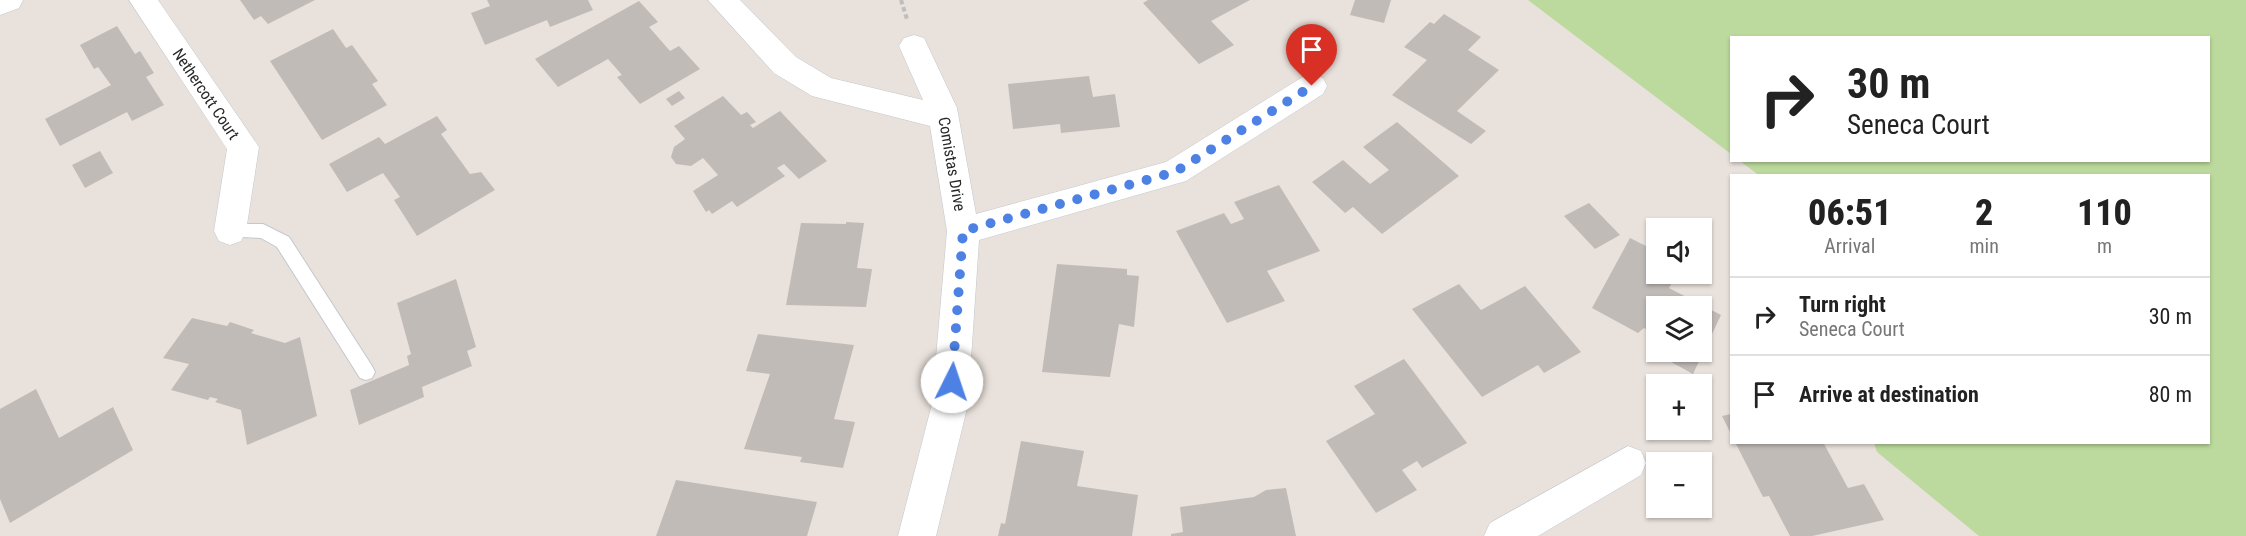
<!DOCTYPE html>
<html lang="en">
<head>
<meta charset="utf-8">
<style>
	:root { --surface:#fff; --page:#f6f6f6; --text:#222; --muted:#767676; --line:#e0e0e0 }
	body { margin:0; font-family:"Roboto Condensed",sans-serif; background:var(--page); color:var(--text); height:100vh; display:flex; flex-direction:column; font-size:22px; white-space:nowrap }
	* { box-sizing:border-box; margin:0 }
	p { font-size:20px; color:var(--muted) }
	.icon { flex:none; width:33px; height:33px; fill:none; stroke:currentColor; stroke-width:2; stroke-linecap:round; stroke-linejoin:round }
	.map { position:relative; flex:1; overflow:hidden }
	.drawer { position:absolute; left:1730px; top:174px; width:480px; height:270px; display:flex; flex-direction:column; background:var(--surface); border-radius:0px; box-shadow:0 2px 4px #0004 }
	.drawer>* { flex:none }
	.banner { position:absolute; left:1730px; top:36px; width:480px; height:126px; border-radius:0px; box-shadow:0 2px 4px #0004; background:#fff; color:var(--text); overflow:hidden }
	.tools { position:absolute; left:1646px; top:218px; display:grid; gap:12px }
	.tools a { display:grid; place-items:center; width:66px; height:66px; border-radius:0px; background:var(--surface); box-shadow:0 2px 4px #0004; font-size:30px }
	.pin { position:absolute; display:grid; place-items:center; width:51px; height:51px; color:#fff; margin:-62px -26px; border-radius:50% 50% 50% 0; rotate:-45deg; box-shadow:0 0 6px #0007 }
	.pin .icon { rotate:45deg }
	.me { position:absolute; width:66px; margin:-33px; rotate:4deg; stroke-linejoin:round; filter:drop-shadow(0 0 4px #0008) }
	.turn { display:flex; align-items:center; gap:21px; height:126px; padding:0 18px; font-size:27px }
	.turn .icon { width:78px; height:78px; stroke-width:2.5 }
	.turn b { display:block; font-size:42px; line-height:51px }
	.eta { display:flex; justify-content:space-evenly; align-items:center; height:102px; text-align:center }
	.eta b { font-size:36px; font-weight:800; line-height:42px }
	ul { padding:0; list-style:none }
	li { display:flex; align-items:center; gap:18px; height:78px; padding:0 18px; border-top:2px solid var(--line) }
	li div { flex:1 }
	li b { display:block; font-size:22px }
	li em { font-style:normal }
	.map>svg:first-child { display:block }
	.green { fill:#bcda9d }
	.building { fill:#c1bbb8 }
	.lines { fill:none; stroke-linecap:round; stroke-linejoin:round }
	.lane-casing { stroke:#c3c8d0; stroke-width:2 }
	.street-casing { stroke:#c3c8d0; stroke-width:1 }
	.path { stroke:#bebebe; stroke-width:4; stroke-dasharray:4.5 3; stroke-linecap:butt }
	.lane { fill:#fff; fill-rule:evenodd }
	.street { fill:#fff; fill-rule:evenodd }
	.route { stroke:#4d82e4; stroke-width:10; stroke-dasharray:0 18 }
	.labels { text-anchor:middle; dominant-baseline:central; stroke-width:4.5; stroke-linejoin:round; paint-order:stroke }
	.street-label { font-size:16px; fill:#282828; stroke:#fff }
</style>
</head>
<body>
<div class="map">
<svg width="2246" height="536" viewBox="0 0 2246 536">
	<rect width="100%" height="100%" fill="#e9e1db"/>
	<polygon class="green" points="1528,0 2246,0 2246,536 1979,536 1877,452 1874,443 2208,442 2208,176 1760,176 1740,161 2208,160 2208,38 1731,38 1731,154"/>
	<g class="building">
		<polygon points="240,0 315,0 268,24 261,16 254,20"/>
		<polygon points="487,0 588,0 593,10 550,27 547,20 485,45 471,13 490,6"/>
		<polygon points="1148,0 1250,0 1211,21 1234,45 1199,64 1143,3"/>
		<polygon points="1355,0 1391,0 1384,23 1350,15"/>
		<polygon points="639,1 658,22 649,27 670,51 679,46 700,69 640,104 617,77 622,75 608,59 558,87 535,59"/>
		<polygon points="1444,14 1481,37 1468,50 1499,70 1457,111 1486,131 1471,144 1392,95 1427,60 1404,47 1430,22 1434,24"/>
		<polygon points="117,26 135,54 140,51 154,73 146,77 164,105 132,121 127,112 60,146 45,119 111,85 98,67 94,69 80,45"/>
		<polygon points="333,29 346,48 352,45 378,81 372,84 387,105 322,140 270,61"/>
		<polygon points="1089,76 1093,97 1115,94 1120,127 1061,133 1060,124 1013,129 1008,84"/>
		<polygon points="679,91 685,98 672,106 666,99"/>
		<polygon points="723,96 741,115 747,112 756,122 750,125 753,128 780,111 827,161 799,179 784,164 777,168 785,176 737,207 732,201 712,214 709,210 706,212 693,191 718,175 703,158 691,166 676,164 671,157 674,147 685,139 674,126"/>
		<polygon points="437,116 447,130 441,134 470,174 481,172 495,190 417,236 394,200 400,197 383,173 347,192 329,164 379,137 385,144"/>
		<polygon points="1397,122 1459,176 1382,234 1353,207 1345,213 1312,182 1343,160 1370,184 1389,170 1363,147"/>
		<polygon points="100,151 113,173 85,188 72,165"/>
		<polygon points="1279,185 1320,251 1267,271 1285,301 1227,323 1176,231 1224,213 1231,224 1244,219 1234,202"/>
		<polygon points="1589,203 1620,235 1595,249 1564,216"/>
		<polygon points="846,222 864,223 857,268 872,269 866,307 786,305 801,223 846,224"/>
		<polygon points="1630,238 1656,251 1656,273 1677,273 1669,288 1721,315 1693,374 1653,352 1656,346 1656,351 1701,351 1701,306 1656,306 1656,334 1644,328 1638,333 1592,308"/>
		<polygon points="1057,264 1127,269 1127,275 1139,276 1134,327 1119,324 1110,377 1042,372"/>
		<polygon points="456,279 476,347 467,351 472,366 422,387 424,397 359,425 350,390 409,365 407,356 411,354 397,303"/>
		<polygon points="1459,284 1481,310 1525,286 1581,352 1544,373 1538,365 1482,397 1412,309"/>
		<polygon points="192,318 227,326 230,322 254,330 251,333 285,343 300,337 317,416 247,445 241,410 215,402 218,399 210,397 208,400 171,390 189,364 163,358"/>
		<polygon points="758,334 854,345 834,419 855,422 843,468 800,462 802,457 744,449 770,374 746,371"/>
		<polygon points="1404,359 1467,443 1422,468 1417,461 1402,470 1417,490 1376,513 1326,441 1375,414 1354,386"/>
		<polygon points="36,389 59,438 113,407 133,450 10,523 0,499 0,409"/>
		<polygon points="1731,414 1731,434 1722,416"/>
		<polygon points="1021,441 1084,451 1077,486 1138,495 1132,536 998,536 1001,523 1005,524"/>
		<polygon points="1735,442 1823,442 1848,488 1864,484 1884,520 1812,536 1790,536 1769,496 1763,497"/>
		<polygon points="676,480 817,502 807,536 656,536"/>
		<polygon points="1286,488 1296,536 1171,536 1171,534 1183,532 1180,507 1254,497 1266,490"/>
	</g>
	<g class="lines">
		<defs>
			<polygon id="lane" points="230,224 263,224 289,237 372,366 375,372 372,378 366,380 360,378 277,247 261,238 224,236 222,231 224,226"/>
			<g id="street">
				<polygon points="0,0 23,0 19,8 0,15"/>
				<polygon points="129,0 158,0 259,147 246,231 241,241 230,245 219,241 214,231 227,149"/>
				<polygon points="708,0 740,0 796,57 831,78 923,100 899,46 904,38 914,35 924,38 957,108 976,214 1166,162 1301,78 1312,74 1323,78 1327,86 1323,94 1186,181 979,240 968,404 936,536 898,536 932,404 947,231 930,126 812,96 774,73"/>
				<polygon points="1628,446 1641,451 1646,463 1641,475 1538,536 1484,536 1490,523"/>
			</g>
		</defs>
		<use href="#lane" class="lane-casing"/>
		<use href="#street" class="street-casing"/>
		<polyline class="path" points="901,0 907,19"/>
		<use href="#lane" class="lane"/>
		<use href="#street" class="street"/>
	</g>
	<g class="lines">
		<polyline class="route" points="952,382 963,231 1175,172 1312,86"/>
	</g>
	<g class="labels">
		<g class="street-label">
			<text transform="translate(206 94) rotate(56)">Nethercott Court</text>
			<text transform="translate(952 164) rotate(80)">Comistas Drive</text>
		</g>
	</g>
</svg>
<div class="tools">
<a><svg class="icon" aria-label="sound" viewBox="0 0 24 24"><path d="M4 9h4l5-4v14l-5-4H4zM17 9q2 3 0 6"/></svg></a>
<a><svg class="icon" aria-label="layers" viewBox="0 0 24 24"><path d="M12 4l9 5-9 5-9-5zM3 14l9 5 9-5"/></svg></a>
<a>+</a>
<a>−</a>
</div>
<div class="pin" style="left:1312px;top:86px;background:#d93025"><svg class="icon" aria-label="arrive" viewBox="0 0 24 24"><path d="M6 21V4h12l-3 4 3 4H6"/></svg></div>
<svg class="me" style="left:952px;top:382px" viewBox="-20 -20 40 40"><circle r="19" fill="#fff"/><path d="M0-13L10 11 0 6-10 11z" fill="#4d82e4"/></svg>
<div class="banner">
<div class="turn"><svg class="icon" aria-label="right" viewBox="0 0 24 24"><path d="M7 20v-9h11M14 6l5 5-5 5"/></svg><div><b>30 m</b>Seneca Court</div></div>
</div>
<section class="drawer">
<div class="eta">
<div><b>06:51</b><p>Arrival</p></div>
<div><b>2</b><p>min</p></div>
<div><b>110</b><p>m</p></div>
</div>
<ul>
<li><svg class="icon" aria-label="right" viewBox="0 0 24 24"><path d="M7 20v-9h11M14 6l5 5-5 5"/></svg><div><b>Turn right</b><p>Seneca Court</p></div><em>30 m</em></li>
<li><svg class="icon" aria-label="arrive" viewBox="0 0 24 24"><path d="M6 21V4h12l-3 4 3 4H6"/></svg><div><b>Arrive at destination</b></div><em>80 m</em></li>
</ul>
</section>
</div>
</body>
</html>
